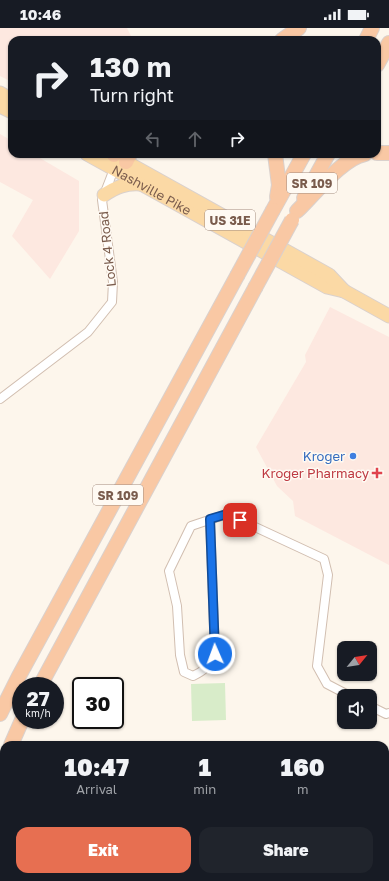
<!DOCTYPE html>
<html lang="en">
<head>
<meta charset="utf-8">
<style>
	:root { --surface:#171b24; --page:#20242c; --text:#f1f3f6; --muted:#9ea1a6; --accent:#e76f51 }
	body { margin:0; font-family:"Golos Text",sans-serif; background:var(--page); color:var(--text); height:100vh; display:flex; flex-direction:column; font-size:15px; white-space:nowrap }
	* { box-sizing:border-box; margin:0 }
	p { font-size:13px; color:var(--muted) }
	.icon { flex:none; width:22px; height:22px; fill:none; stroke:currentColor; stroke-width:2; stroke-linecap:round; stroke-linejoin:round }
	.map { position:relative; flex:1; overflow:hidden }
	.panel { position:absolute; left:0px; top:713px; width:389px; height:140px; display:flex; flex-direction:column; background:var(--surface); border-radius:12px 12px 0 0; box-shadow:0 1px 3px #0004 }
	.panel>* { flex:none }
	.guide { position:absolute; left:8px; top:8px; width:373px; height:122px; border-radius:12px; box-shadow:0 1px 3px #0004; background:#171b24; color:var(--text); overflow:hidden }
	.needle { width:26px; rotate:60deg }
	.buttons { position:absolute; left:337px; top:613px; display:grid; gap:8px }
	.buttons a { display:grid; place-items:center; width:40px; height:40px; border-radius:8px; background:var(--surface); box-shadow:0 1px 3px #0004; font-size:20px }
	.speed { position:absolute; left:12px; top:649px; display:flex; gap:8px; font-size:20px; font-weight:700; text-align:center }
	.speed>* { display:grid; place-content:center; width:52px; height:52px; border-radius:50%; background:var(--surface); box-shadow:0 1px 3px #0004; line-height:1 }
	.speed small { font-size:10px; font-weight:400 }
	.speed .limit { border:2px solid #111; border-radius:6px; background:#fff; color:#111 }
	.pin { position:absolute; display:grid; place-items:center; width:34px; height:34px; color:#fff; margin:-17px; border-radius:8px; box-shadow:0 2px 6px #0006 }
	.me { position:absolute; width:44px; margin:-22px; rotate:358deg; stroke-linejoin:round; filter:drop-shadow(0 0 3px #0008) }
	.turn { display:flex; align-items:center; gap:14px; height:84px; padding:0 16px; font-size:18px }
	.turn .icon { width:52px; height:52px; stroke-width:2.5 }
	.turn b { display:block; font-size:28px; line-height:34px }
	.lanes { display:flex; align-items:center; height:38px; padding:0 16px; background:#0003; justify-content:center; gap:20px; direction:ltr }
	.lanes .off { opacity:.35 }
	.eta { display:flex; justify-content:space-evenly; align-items:center; height:68px; text-align:center }
	.eta b { font-size:24px; font-weight:800; line-height:28px }
	.cta { display:flex; gap:8px; margin-top:auto; padding:8px 16px }
	.cta a { flex:1; height:46px; border-radius:12px; background:var(--accent); color:#fff; font-size:16px; font-weight:800; line-height:46px; text-align:center }
	.cta a+a { background:var(--page); color:var(--text) }
	.status { display:flex; justify-content:space-between; align-items:center; height:28px; padding:0 20px; background:var(--surface); direction:ltr }
	.status svg { height:11px; fill:currentColor }
	.map>svg:first-child { display:block }
	.commercial { fill:#fde8e0 }
	.green { fill:#d8ecc9 }
	.lines { fill:none; stroke-linecap:round; stroke-linejoin:round }
	.minor-casing { stroke:#d1beb0; stroke-width:10 }
	.primary-casing { stroke:#dad1cd; stroke-width:15 }
	.trunk-casing { stroke:#dad1cd; stroke-width:16 }
	.minor { stroke:#fff; stroke-width:8 }
	.primary { stroke:#fbd9a5; stroke-width:13 }
	.trunk { stroke:#f9c8a4; stroke-width:14 }
	.trunk-bridge-casing { stroke:#dad1cd; stroke-width:16; stroke-linecap:butt }
	.trunk-bridge { stroke:#f9c8a4; stroke-width:14 }
	.route-casing { stroke:#114b97; stroke-width:10 }
	.route { stroke:#1a73e8; stroke-width:7 }
	.shop-dot { fill:#3f7fe0; stroke:#fffaf3; stroke-width:1.5 }
	.health-dot { fill:#e0444e; stroke:#fffaf3; stroke-width:1.5 }
	.labels { text-anchor:middle; dominant-baseline:central; stroke-width:3; stroke-linejoin:round; paint-order:stroke }
	.shield { fill:#fffaf3; stroke:#a28b7f; stroke-width:1 }
	.shield-label { font-size:12px; font-weight:bold; fill:#7a5c4d }
	.street-label { font-size:13px; fill:#7a5c4d; stroke:#fffaf3 }
	.shop-label { font-size:13px; fill:#366cbe; stroke:#fffaf3; text-anchor:end }
	.health-label { font-size:13px; fill:#be3a42; stroke:#fffaf3; text-anchor:end }
</style>
</head>
<body>
<div class="status"><b>10:46</b><svg viewBox="0 0 49 12"><path d="M0 12V9h3v3zM5 12V6h3v6zM10 12V3h3v9zM15 12V0h3v12zM26 1h20v11H26zM47 4h2v5h-2z"/></svg></div>
<div class="map">
<svg width="389" height="853" viewBox="0 0 389 853">
	<rect width="100%" height="100%" fill="#fdf6ec"/>
	<g class="commercial">
		<polygon points="0,0 127,0 133,12 12,12 12,54 0,48"/>
		<polygon points="0,106 12,113 12,126 33,126 79,153 79,203 50,251 12,208 33,172 0,154"/>
		<polygon points="330,279 389,309 389,537 295,488 293,473 277,458 256,419 306,334 305,327"/>
	</g>
	<polygon class="green" points="225,655 226,692 192,693 191,656"/>
	<g class="lines">
		<defs>
			<g id="minor">
				<polyline points="0,371 88,304 112,274 113,254 102,172 114,141"/>
				<path d="M210,491l5,135c-5,11 -11,17 -22,22l-9,-4 -4,-17 -3,-49 -8,-35 22,-45 36,-12 97,45 4,16 -11,91 10,18 23,12"/>
				<polyline points="370,678 386,686 389,685"/>
			</g>
			<g id="primary">
				<polyline points="0,65 12,72"/>
				<polyline points="0,78 12,84"/>
				<path id="s1" d="M87,126l240,133 17,4 45,25"/>
				<polyline points="117,129 329,247 344,263"/>
				<path d="M104,167c12,-8 22,-12 36,-11"/>
			</g>
			<g id="trunk">
				<polyline points="282,12 299,0"/>
				<polyline points="366,12 372,0"/>
				<polyline points="377,37 389,15"/>
				<polyline points="377,125 389,125"/>
				<polyline points="275,126 279,157 277,169"/>
				<polyline points="114,127 115,126"/>
				<polyline points="126,134 130,126"/>
				<polyline points="304,170 328,126"/>
				<polyline points="273,182 304,126"/>
				<path d="M297,183c17,-16 45,-53 68,-57"/>
				<polyline points="40,658 255,260"/>
				<polyline points="0,686 19,648 237,248"/>
				<polyline points="11,717 22,692"/>
				<polyline points="0,739 4,731"/>
			</g>
		</defs>
		<use href="#minor" class="minor-casing"/>
		<use href="#primary" class="primary-casing"/>
		<use href="#trunk" class="trunk-casing"/>
		<use href="#minor" class="minor"/>
		<use href="#primary" class="primary"/>
		<use href="#trunk" class="trunk"/>
		<defs>
			<g id="trunk-bridge">
				<polyline points="237,248 273,182"/>
				<polyline points="255,260 292,192"/>
			</g>
		</defs>
		<use href="#trunk-bridge" class="trunk-bridge-casing"/>
		<use href="#trunk-bridge" class="trunk-bridge"/>
	</g>
	<g class="lines">
		<defs>
			<polyline id="route" points="215,626 210,491 227,486 240,492"/>
		</defs>
		<use href="#route" class="route-casing"/>
		<use href="#route" class="route"/>
	</g>
	<circle class="shop-dot" cx="353" cy="428" r="4"/>
	<path class="health-dot" d="M375 439h4v4h4v4h-4v4h-4v-4h-4v-4h4z"/>
	<g class="labels">
		<g class="shield">
			<rect x="287" y="145" width="50" height="20" rx="3"/>
			<rect x="205" y="182" width="50" height="20" rx="3"/>
			<rect x="93" y="457" width="50" height="20" rx="3"/>
		</g>
		<g class="shield-label">
			<text x="312" y="155">SR 109</text>
			<text x="230" y="192">US 31E</text>
			<text x="118" y="467">SR 109</text>
		</g>
		<g class="street-label">
			<text stroke="none"><textPath href="#s1" startOffset="74">Nashville Pike</textPath></text>
			<text transform="translate(107 221) rotate(-96)">Lock 4 Road</text>
		</g>
		<g class="shop-label">
			<text x="345" y="428">Kroger</text>
		</g>
		<g class="health-label">
			<text x="369" y="445">Kroger Pharmacy</text>
		</g>
	</g>
</svg>
<div class="buttons">
<a><svg class="needle" viewBox="-14 -14 28 28"><path d="M0-13l5 13h-10z" fill="#e53935"/><path d="M0 13l5-13h-10z" fill="#9ea1a6"/></svg></a>
<a><svg class="icon" aria-label="sound" viewBox="0 0 24 24"><path d="M4 9h4l5-4v14l-5-4H4zM17 9q2 3 0 6"/></svg></a>
</div>
<div class="speed"><div>27<small>km/h</small></div><div class="limit">30</div></div>
<div class="pin" style="left:240px;top:492px;background:#d93025"><svg class="icon" aria-label="arrive" viewBox="0 0 24 24"><path d="M6 21V4h12l-3 4 3 4H6"/></svg></div>
<svg class="me" style="left:215px;top:626px" viewBox="-20 -20 40 40"><circle r="17" fill="#1a73e8" stroke="#fff" stroke-width="3"/><path d="M0-11L8 9 0 5-8 9z" fill="#fff"/></svg>
<div class="guide">
<div class="turn"><svg class="icon" aria-label="right" viewBox="0 0 24 24"><path d="M7 20v-9h11M14 6l5 5-5 5"/></svg><div><b>130 m</b>Turn right</div></div>
<div class="lanes"><svg class="icon off" aria-label="left" viewBox="0 0 24 24"><path d="M17 20v-9H6M10 6l-5 5 5 5"/></svg><svg class="icon off" aria-label="ahead" viewBox="0 0 24 24"><path d="M12 20V5M6 11l6-6 6 6"/></svg><svg class="icon" aria-label="right" viewBox="0 0 24 24"><path d="M7 20v-9h11M14 6l5 5-5 5"/></svg></div>
</div>
<section class="panel">
<div class="eta">
<div><b>10:47</b><p>Arrival</p></div>
<div><b>1</b><p>min</p></div>
<div><b>160</b><p>m</p></div>
</div>
<div class="cta"><a>Exit</a><a>Share</a></div>
</section>
</div>
</body>
</html>
